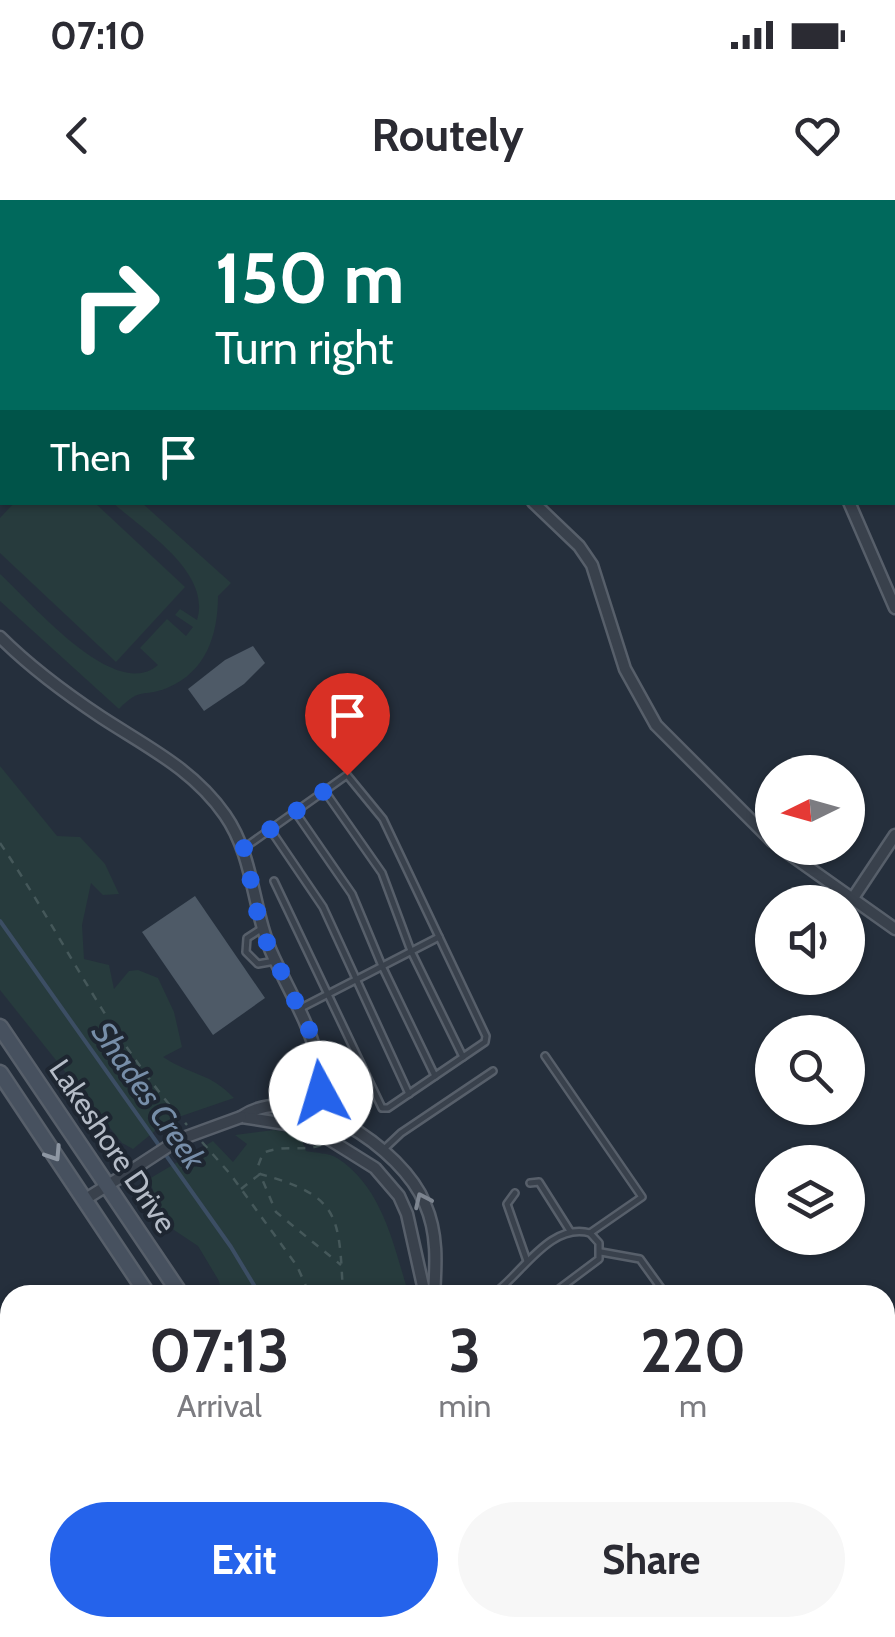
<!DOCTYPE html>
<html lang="en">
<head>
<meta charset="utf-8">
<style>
	:root { --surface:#fff; --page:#f7f7f7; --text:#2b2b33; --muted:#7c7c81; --accent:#2563eb }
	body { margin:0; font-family:Cabin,sans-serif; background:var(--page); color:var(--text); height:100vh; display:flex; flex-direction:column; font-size:38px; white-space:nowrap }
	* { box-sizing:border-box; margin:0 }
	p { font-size:32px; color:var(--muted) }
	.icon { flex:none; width:55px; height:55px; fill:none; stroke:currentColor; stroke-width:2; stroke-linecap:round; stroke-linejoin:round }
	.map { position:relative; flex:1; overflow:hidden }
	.drawer { position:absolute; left:0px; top:1085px; width:895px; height:352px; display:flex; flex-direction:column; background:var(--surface); border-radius:30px 30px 0 0; box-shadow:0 2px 8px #0004 }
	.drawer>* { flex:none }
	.top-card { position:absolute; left:0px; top:0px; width:895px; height:305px; box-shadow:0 2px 8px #0004; background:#00695c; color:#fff; overflow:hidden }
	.needle { width:65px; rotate:265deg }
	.buttons { position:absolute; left:755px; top:555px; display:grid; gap:20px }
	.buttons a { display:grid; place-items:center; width:110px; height:110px; border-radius:50%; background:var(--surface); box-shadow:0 2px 8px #0004; font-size:50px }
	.pin { position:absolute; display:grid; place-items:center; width:85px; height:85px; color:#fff; margin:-102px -42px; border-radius:50% 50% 50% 0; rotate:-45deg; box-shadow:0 0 10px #0007 }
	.pin .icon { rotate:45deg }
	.me { position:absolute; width:110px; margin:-55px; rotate:354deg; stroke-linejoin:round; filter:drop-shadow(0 0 8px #0008) }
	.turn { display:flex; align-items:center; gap:35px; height:210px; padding:0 50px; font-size:45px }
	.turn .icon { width:130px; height:130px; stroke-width:2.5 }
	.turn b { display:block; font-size:70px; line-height:85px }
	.then { display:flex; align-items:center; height:95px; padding:0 50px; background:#0003; gap:20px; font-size:38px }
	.eta { display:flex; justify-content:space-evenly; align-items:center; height:170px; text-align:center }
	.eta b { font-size:60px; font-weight:700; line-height:70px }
	.action { display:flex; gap:20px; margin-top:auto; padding:20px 50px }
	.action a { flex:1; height:115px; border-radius:60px; background:var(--accent); color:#fff; font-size:40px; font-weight:700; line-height:115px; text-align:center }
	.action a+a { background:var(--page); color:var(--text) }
	.status { display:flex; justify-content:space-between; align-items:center; height:70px; padding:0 50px; background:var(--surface); direction:ltr }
	.status svg { height:28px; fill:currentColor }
	header { display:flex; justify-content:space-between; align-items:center; height:130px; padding:0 50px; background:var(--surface); font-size:45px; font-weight:700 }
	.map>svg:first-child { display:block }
	.green { fill:#273b3d }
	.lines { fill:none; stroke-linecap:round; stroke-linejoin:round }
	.stream { stroke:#3c4e64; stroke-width:4 }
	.building { fill:#4e5a67 }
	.service-casing { stroke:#575f6a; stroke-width:10 }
	.minor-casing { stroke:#575f6a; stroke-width:15 }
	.secondary-casing { stroke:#575f6a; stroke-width:19 }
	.path { stroke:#45585a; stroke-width:2.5; stroke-dasharray:8 8; stroke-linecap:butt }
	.service { stroke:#39414c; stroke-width:5 }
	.minor { stroke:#39414c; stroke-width:10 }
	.secondary { stroke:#47515f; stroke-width:14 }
	.minor-bridge-casing { stroke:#575f6a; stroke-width:15; stroke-linecap:butt }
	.minor-bridge { stroke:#39414c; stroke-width:10 }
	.oneway { stroke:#8e97a3 }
	.oneway2 { stroke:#7d8590 }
	.route { stroke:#2563eb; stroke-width:18; stroke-dasharray:0 32.4 }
	.labels { text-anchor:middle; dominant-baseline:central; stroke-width:8; stroke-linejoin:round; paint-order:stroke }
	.street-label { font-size:30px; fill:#b5bcc7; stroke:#1e2631 }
	.water-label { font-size:32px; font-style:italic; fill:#778ea9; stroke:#1e2631 }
</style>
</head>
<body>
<div class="status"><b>07:10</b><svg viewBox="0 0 49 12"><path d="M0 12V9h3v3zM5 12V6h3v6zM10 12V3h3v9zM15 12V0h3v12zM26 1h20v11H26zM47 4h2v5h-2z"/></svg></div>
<header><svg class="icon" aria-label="back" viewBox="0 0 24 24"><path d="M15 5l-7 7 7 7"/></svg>Routely<svg class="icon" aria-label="heart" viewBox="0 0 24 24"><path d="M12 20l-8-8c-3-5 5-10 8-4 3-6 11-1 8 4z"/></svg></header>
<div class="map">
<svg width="895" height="1437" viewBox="0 0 895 1437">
	<rect width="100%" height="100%" fill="#252f3c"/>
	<g class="green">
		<polygon points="15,302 95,303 185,387 116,462 0,353 0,318"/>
		<path d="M113,303h29l89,80 -13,13c0,39 -12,76 -51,92 -25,10 -26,-2 -48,21l-119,-108v-27c31,28 115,129 158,91l-18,-17 27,-29 19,17 7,-9 -18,-12 5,-6 17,11c15,-48 -54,-90 -84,-117z"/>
		<path d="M0,566l57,70 23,1 25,27 14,30 -16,1 -12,-12 -9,42 2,34 25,6 5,24 15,-18 9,-1 20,8 16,34 8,35 -19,10c29,19 46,15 71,41l-67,23 -34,28 -11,-6 -122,-153z"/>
		<path d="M274,930l25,4 7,17c10,2 23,2 31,7 46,29 57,89 72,137h-187l-3,-14 -21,-35 -33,-22 -16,-45 64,-38 20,21 14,-18 -12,-9z"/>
		<polygon points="400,1428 617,1428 623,1437 406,1437"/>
	</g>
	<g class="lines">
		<g class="stream">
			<polyline points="0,721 231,1047 260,1095"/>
			<polyline points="463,1428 468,1437"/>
		</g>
	</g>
	<g class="building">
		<polygon points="253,446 265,463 244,484 204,511 188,489 225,460"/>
		<polygon points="195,696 265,798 213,835 142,732"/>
	</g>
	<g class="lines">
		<defs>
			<g id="service">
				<polyline points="324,590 382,673 411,751 463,857"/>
				<polyline points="294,610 352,694 382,766 435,876"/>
				<polyline points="270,629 323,707 409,894"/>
				<polyline points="244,648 347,575 383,619 486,836 485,842 388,908 382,908 274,681"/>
				<polyline points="261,729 247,738 246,752 258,764 275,761"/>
				<polyline points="299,809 439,737"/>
				<polyline points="545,856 642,997 590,1033"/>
				<polyline points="383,950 401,933 493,871"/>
				<polyline points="530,983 539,982 570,1031"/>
				<polyline points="515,993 507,1004 527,1061"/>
				<polyline points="601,1052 640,1059 666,1095"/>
				<path d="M492,1095c29,-19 57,-73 98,-62l9,10v16l-48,36"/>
				<polyline points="832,1437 843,1428"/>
			</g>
			<g id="minor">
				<polyline points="533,302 579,346 592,365 625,469 656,525 772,641"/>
				<polyline points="849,302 895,408"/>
				<path d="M0,437c31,31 65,56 101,80 46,30 92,52 124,98 30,43 27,97 49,143 29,62 59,101 41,172"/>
				<polyline points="781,648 895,729"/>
				<polyline points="853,698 895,635"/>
				<polyline points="286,905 307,890 319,871"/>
				<path d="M241,917c58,-40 162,32 184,87 13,29 11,60 9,91"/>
				<polyline points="242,917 311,928 375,968 399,996 407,1014 425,1095"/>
				<polyline points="84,1000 132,970"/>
				<polyline points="0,1226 10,1220"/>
				<polyline points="640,1428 646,1437"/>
			</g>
			<g id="secondary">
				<polyline points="0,827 181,1095"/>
				<polyline points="0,873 148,1095"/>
				<polyline points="353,1428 358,1437"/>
				<polyline points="386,1428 392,1437"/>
			</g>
		</defs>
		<use href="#service" class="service-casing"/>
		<use href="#minor" class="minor-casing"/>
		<use href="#secondary" class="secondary-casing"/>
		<g class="path">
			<path d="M0,643c63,93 111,198 187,282"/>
			<polyline points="202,942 231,975 297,1066 310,1095"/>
			<path d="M321,945c-18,7 -38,-1 -58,8l-5,13 2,8c81,22 79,42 83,121"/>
			<polyline points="241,989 260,974 276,1012 341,1065"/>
			<polyline points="491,1428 495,1437"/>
			<polyline points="545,1428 550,1437"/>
		</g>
		<use href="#service" class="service"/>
		<use href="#minor" class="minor"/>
		<use href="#secondary" class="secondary"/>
		<defs>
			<polyline id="minor-bridge" points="132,970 178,940 241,917"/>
		</defs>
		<use href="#minor-bridge" class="minor-bridge-casing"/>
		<use href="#minor-bridge" class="minor-bridge"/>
	</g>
	<defs><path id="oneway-chevron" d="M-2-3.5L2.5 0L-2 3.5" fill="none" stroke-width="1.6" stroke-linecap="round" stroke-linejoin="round" transform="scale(2.5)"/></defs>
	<use class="oneway" href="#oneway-chevron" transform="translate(54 954) rotate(57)"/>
	<use class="oneway2" href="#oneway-chevron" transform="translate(422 1000) rotate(-115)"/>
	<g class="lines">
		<polyline class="route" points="321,893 314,840 261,730 244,648 347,575"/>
	</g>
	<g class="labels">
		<g class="street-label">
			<text transform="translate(113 946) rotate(56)">Lakeshore Drive</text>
		</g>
		<g class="water-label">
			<text transform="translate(149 895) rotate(55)">Shades Creek</text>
		</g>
	</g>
</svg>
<div class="buttons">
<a><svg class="needle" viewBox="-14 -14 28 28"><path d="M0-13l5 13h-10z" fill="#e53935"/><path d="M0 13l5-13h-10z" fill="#7c7c81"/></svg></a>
<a><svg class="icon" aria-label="sound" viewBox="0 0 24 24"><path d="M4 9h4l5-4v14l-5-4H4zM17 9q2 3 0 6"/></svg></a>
<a><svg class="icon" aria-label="search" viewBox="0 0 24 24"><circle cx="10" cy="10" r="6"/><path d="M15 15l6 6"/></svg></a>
<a><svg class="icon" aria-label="layers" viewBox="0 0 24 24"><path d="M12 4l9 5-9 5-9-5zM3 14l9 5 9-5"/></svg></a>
</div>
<div class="pin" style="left:347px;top:575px;background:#d93025"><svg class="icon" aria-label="arrive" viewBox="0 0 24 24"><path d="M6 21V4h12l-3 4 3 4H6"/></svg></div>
<svg class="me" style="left:321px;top:893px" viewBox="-20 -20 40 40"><circle r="19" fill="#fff"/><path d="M0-13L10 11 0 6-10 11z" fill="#2563eb"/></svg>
<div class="top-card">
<div class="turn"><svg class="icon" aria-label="right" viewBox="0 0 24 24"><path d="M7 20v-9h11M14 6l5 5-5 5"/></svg><div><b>150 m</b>Turn right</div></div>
<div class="then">Then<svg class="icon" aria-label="arrive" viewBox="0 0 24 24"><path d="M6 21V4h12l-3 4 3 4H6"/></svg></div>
</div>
<section class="drawer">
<div class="eta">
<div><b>07:13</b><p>Arrival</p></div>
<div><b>3</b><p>min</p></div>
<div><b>220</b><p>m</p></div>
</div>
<div class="action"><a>Exit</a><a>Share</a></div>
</section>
</div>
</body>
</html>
